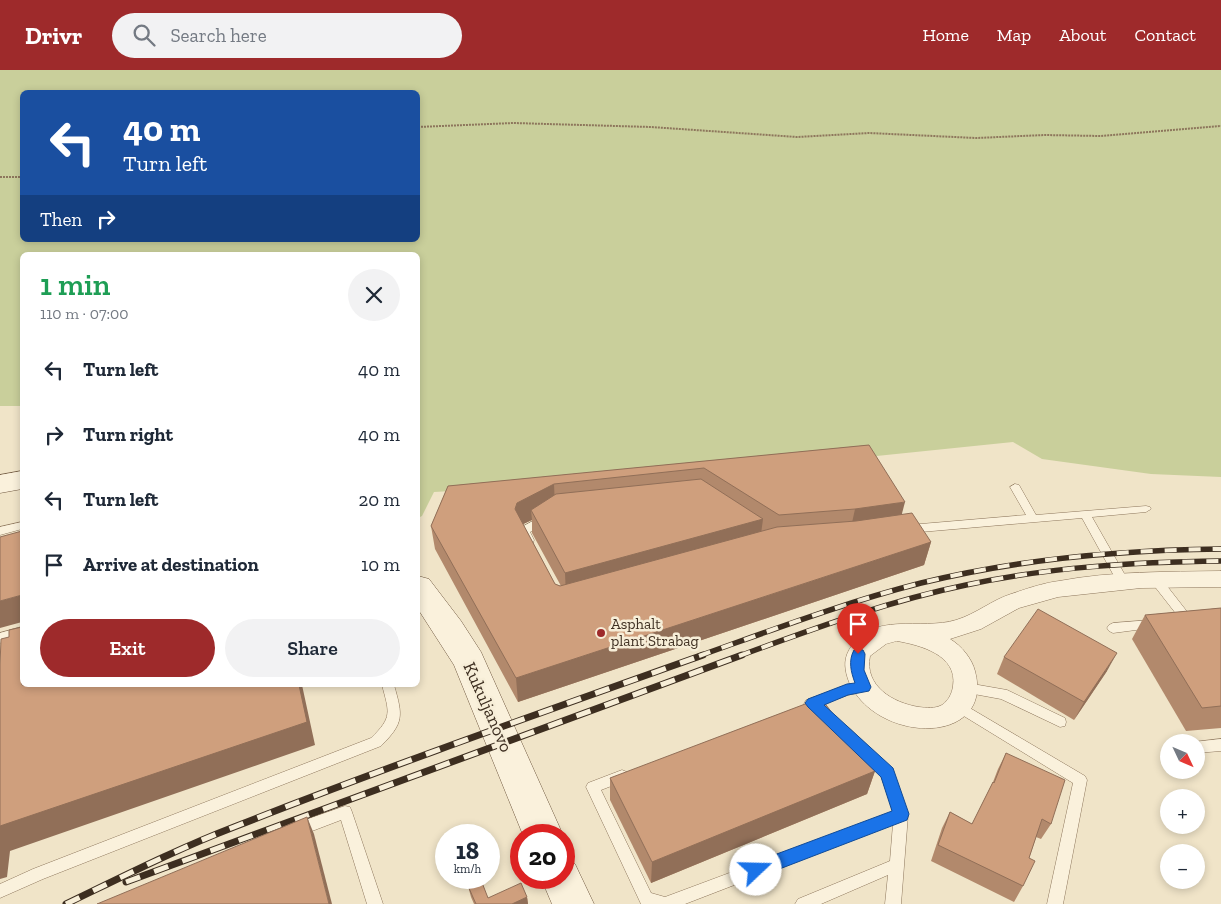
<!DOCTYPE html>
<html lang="en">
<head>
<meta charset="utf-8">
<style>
	:root { --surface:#fff; --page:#f2f2f3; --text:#1f2937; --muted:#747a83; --accent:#9e2a2b }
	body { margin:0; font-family:"Zilla Slab",serif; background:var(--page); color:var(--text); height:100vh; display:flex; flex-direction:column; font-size:19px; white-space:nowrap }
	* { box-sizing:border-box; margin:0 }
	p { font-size:16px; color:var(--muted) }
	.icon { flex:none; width:28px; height:28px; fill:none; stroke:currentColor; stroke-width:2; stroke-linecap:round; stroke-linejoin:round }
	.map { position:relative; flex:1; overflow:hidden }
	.sheet { position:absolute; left:20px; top:182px; width:400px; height:435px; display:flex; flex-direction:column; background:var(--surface); border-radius:8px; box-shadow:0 2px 8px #0003 }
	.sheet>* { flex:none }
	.top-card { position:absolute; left:20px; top:20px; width:400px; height:152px; border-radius:8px; box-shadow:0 2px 8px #0003; background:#1a4fa0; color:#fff; overflow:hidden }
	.needle { width:32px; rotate:134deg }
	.buttons { position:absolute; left:1160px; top:664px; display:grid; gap:10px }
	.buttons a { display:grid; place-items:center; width:45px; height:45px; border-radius:50%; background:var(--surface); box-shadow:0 2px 8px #0003; font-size:25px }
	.speed { position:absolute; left:435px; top:754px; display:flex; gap:10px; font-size:25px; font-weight:700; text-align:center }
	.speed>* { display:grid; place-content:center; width:65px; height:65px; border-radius:50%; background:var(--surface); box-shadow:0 2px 8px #0003; line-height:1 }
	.speed small { font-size:12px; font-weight:400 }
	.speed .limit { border:8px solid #d22; background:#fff; color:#111 }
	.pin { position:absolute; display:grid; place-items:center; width:42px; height:42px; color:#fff; margin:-51px -21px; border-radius:50% 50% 50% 0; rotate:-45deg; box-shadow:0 0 5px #0007 }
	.pin .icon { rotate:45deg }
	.me { position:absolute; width:55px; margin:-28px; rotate:69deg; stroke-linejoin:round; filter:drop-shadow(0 0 4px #0008) }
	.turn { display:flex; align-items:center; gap:18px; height:105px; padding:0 20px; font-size:22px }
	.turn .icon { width:65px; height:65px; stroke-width:2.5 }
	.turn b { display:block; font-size:35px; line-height:42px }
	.then { display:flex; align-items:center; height:48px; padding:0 20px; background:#0003; gap:10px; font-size:19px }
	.round { display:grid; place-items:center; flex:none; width:52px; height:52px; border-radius:26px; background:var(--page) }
	.head { display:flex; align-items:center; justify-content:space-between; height:85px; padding:0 20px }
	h1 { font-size:30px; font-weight:600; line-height:38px; color:#1e9e55 }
	.action { display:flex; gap:10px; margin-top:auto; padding:10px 20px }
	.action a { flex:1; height:58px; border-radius:30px; background:var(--accent); color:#fff; font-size:20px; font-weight:600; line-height:58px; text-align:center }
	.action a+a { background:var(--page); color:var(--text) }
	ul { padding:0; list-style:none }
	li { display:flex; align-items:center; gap:15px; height:65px; padding:0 20px }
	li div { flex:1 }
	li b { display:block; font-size:19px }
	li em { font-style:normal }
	header { display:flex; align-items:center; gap:30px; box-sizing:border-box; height:70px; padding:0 25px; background:var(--accent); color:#fff }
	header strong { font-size:24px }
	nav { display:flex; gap:28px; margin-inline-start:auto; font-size:18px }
	.search { width:350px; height:45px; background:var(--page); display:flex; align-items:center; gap:12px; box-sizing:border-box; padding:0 18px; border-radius:28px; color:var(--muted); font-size:19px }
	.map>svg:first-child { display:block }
	.green { fill:#c9cf9b; fill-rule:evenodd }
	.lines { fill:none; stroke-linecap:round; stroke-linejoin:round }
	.service-casing { stroke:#8d765c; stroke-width:1 }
	.minor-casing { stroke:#8d765c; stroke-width:1 }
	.secondary-casing { stroke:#6f573f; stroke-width:1 }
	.path { stroke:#8d765c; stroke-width:2; stroke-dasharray:2 1; stroke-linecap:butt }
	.service { fill:#faf1dc; fill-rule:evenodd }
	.minor { fill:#faf1dc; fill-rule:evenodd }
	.secondary { fill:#faf1dc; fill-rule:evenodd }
	.rail-far1-casing { stroke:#3d2e20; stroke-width:5.5 }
	.rail-casing { stroke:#3d2e20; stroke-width:7 }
	.rail-far1 { stroke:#f7eed8; stroke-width:4; stroke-dasharray:12; stroke-linecap:butt }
	.rail { stroke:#f7eed8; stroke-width:5; stroke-dasharray:15; stroke-linecap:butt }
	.wall { fill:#b2896c; fill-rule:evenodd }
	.shaded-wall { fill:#916f58 }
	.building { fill:#cf9f7d; stroke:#916f58 }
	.route { fill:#1a73e8; stroke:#114b97 }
	.poi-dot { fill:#9e2a2b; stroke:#f7eed8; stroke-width:2 }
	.labels { text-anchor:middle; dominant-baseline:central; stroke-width:5; stroke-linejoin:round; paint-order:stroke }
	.poi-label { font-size:15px; fill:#3d2e20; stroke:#f7eed8; text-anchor:start }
	.near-street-label { font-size:18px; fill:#3d2e20; stroke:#f7eed8 }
</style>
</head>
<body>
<header>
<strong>Drivr</strong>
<div class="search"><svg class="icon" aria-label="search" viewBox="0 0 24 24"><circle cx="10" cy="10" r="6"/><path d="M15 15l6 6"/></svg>Search here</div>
<nav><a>Home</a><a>Map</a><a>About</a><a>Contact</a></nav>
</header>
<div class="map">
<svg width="1221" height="834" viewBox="0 0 1221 834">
	<rect width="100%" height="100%" fill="#f0e4c8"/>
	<path class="green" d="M0,0h1221v407l-70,-3 -109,-15 -29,-17 -379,39 -200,11 -12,24 -4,2v-263h-396v151h-22zM22,22h396v148h-396z"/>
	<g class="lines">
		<defs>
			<g id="service">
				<polygon points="1015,414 1019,415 1036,445 1146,436 1150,437 1151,439 1146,442 1092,447 1129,512 1127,515 1119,515 1082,448 909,463 904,459 909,455 1026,445 1010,417"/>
				<polygon points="544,445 549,449 548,452 530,462 534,470 533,473 525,473 519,461 520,458"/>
				<polygon points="22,452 22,459 0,465 0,457"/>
				<polygon points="1156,506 1160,507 1192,548 1194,551 1192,554 1188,555 1184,554 1152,513 1150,510 1152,507"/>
				<polygon points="1151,550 1155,551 1157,554 1155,557 1151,558 1113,563 1109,561 1107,558 1109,555 1113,553"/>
				<polygon points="22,557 22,566 0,573 0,563"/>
				<polygon points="864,612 868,613 870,617 868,621 848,625 810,639 806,638 804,634 806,630 847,615"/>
				<polygon points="967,613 1007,620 1065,648 1066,652 1065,656 1060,657 1001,629 963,622 961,618 963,614"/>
				<path d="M382,615h12c9,31 10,38 -13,61l-338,133 -43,19v-14l33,-15 338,-131c22,-21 18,-26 11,-53z"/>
				<polygon points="958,631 1085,706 1087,710 1063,834 1047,834 1073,713 954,640 952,636 954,632"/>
				<polygon points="842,654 847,656 892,699 908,745 901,834 885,834 888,805 821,834 795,834 798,829 890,791 893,754 685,834 641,834 586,717 588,713 622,700 627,702 629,706 627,710 601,720 651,823 665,827 893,742 881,706 837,664 836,660 837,656"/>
				<polygon points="1221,669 1221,681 1196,683 1196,672 1193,672"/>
				<polygon points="345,736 350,737 352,742 383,834 367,834 341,750 299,766 294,764 292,759 294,754"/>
			</g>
			<path id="minor" d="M1221,501v16l-80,1 -83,9 -39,11 -38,21 -31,10c12,7 22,20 25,32 20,75 -98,74 -126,11 -4,-11 -6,-21 0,-32 22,-40 72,-19 107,-30 20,-6 36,-20 55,-26 15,-5 32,-11 48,-13 53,-10 108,-9 162,-10zM897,571c23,4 61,14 56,45 -1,8 -5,15 -11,19 -8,4 -15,3 -23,2 -26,-4 -55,-21 -49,-51l16,-12z"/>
			<g id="secondary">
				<polygon points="22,401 22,419 0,423 0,405"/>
				<polygon points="418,506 429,509 461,551 481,582 563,765 523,765 454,595 418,539"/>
				<polygon points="564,789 575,794 594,834 552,834 541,808 564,808"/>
			</g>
		</defs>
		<use href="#service" class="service-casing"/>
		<use href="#minor" class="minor-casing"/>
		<use href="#secondary" class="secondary-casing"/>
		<g class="path">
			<polyline points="418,57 513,53 651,57 797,67 869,63 976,68 1045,65 1101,66 1221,56"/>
			<polyline points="0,107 22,107"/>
		</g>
		<use href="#service" class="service"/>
		<use href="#minor" class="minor"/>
		<use href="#secondary" class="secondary"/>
		<defs>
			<g id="rail-far1">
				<path d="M699,586c73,-26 147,-54 222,-73 98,-24 199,-33 300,-34"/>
				<path d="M739,586c74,-27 149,-55 227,-71 84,-18 169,-23 255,-24"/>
			</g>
			<g id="rail">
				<polyline points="126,812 742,585"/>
				<path d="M66,834c56,-27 111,-55 168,-77 155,-61 312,-116 469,-172"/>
			</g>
		</defs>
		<use href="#rail-far1" class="rail-far1-casing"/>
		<use href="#rail" class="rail-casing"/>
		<use href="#rail-far1" class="rail-far1"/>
		<use href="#rail" class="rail"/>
	</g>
	<g class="wall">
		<path d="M869,375l33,69 29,28 -7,23 -406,137 -83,-153 -4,-23 17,-40zM532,450v13l29,53 -6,-2 -32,-60z"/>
		<polygon points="1221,538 1221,658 1186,661 1132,569 1145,545"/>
		<polygon points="1004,587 1107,601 1074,650 997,604"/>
		<polygon points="1006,683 1051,754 1041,769 1036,767 1029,788 1023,816 1014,832 931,791 942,758 950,742 972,754 993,712 998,699"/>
		<polygon points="875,701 867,724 651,813 610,730 610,708"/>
		<polygon points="468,816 488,828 527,827 528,834 474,834 471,827"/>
	</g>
	<g class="shaded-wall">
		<polygon points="554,414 555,437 531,440 532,450 519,456 515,439 517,433"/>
		<polygon points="905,432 899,455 850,462 855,439"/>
		<polygon points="763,449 760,472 566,526 565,503"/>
		<polygon points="931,472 924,495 518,632 516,608"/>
		<polygon points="22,525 22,552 0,558 0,531"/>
		<polygon points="1117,583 1107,601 1074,650 1084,632"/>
		<polygon points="299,615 302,615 315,675 10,781 7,807 0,809 0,756"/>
		<polygon points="875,701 867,724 651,813 652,792"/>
		<polygon points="307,747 314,764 332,834 329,834"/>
		<polygon points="527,827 528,834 512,834"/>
	</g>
	<g class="building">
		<polygon points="869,375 905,432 855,439 779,445 704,398 554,414 517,433 515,439 555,514 560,516 777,457 856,451 912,443 931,472 516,608 431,456 448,416"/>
		<polygon points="701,409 763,449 565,503 531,440 556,424"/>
		<polygon points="22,461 22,525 0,531 0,467"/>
		<polygon points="1221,538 1221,636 1202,638 1145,545"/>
		<polygon points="1038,539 1117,583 1084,632 1004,587"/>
		<polygon points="22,557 22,615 299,615 307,652 0,756 0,595 1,569 9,567 9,560"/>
		<polygon points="821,628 875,701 652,792 610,708"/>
		<polygon points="1006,683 1065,710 1051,754 1042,749 1029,788 1035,791 1023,816 938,775 950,742 972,754 993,712 994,713"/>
		<polygon points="307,747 329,834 97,834"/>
		<polygon points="481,810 488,828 521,813 527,827 512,834 476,834 468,816"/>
	</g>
	<path class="route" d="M858,579l5,1 2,4 -1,16 7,17 -2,4 -21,4 -24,10 69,63 16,46 -2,6 -151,58 -6,-3 -2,-5 2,-6 142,-53 -11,-34 -73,-70 -3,-4 3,-4 39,-15 8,-1c-4,-11 -7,-22 -1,-33z"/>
	<circle class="poi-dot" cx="601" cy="563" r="5"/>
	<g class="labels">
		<g class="poi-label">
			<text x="611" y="554">Asphalt<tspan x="611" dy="17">plant Strabag</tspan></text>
		</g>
		<g class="near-street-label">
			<text transform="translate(488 637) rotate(66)">Kukuljanovo</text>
		</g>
	</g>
</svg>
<div class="buttons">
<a><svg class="needle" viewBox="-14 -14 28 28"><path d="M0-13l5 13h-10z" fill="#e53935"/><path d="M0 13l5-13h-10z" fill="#747a83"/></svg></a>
<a>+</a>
<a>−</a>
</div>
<div class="speed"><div>18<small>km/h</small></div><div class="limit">20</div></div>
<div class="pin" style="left:858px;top:584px;background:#d93025"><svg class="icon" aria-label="arrive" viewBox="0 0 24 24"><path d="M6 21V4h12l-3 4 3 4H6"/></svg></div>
<svg class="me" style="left:756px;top:800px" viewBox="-20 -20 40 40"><circle r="19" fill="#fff"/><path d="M0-13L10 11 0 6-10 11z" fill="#1a73e8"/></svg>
<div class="top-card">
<div class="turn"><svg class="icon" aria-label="left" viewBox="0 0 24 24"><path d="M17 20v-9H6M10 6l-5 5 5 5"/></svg><div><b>40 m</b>Turn left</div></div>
<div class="then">Then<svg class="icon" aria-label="right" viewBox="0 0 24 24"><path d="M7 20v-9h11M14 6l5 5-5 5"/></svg></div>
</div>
<section class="sheet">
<div class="head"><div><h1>1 min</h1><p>110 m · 07:00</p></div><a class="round"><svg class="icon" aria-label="close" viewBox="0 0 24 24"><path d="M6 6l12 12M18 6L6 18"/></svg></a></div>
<ul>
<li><svg class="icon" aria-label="left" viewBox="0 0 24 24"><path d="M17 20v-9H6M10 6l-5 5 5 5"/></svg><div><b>Turn left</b></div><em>40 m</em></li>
<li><svg class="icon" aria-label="right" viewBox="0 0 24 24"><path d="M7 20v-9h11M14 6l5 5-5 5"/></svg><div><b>Turn right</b></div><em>40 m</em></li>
<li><svg class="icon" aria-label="left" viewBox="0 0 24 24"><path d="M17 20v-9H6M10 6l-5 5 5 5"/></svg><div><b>Turn left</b></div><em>20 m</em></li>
<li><svg class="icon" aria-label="arrive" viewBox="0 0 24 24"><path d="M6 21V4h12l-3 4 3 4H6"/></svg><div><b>Arrive at destination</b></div><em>10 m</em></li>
</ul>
<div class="action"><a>Exit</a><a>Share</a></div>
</section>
</div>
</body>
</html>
